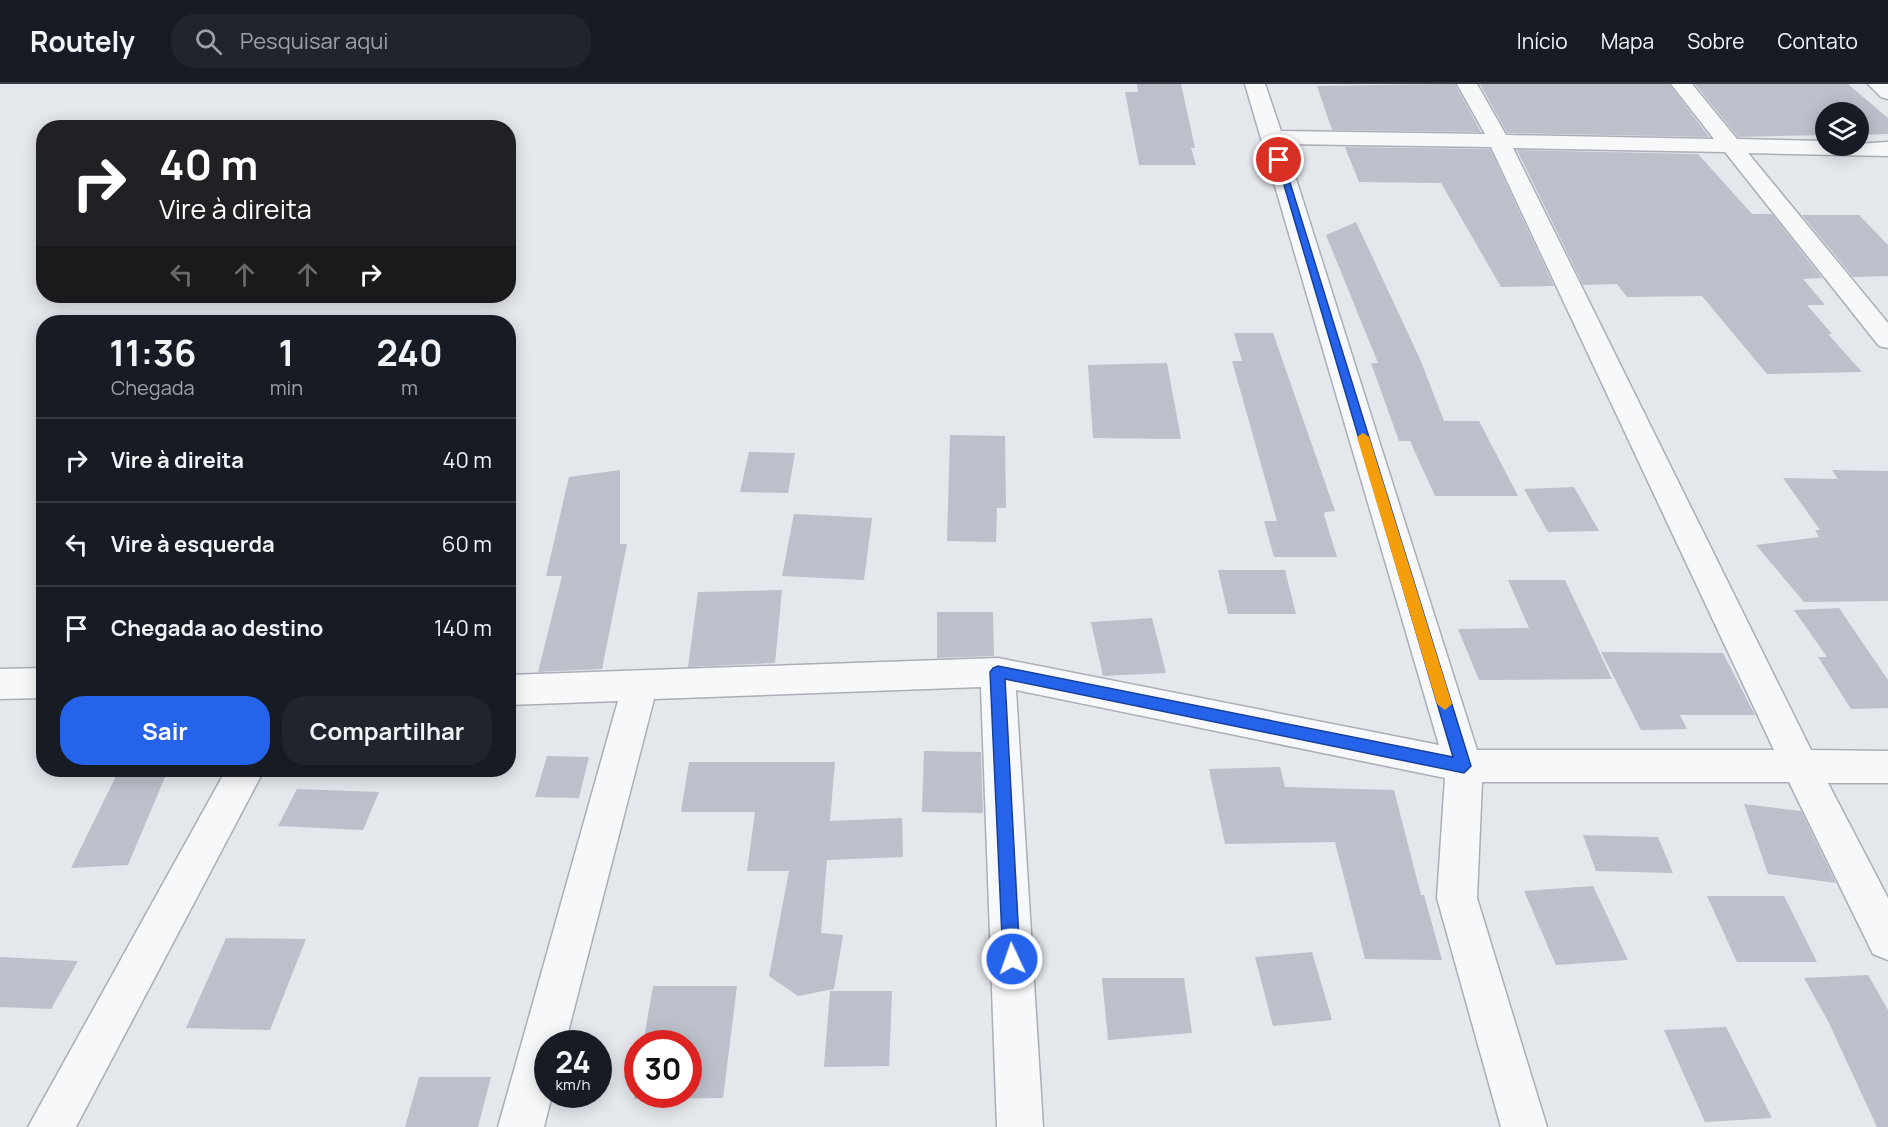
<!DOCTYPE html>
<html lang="pt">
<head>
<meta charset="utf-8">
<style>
	:root { --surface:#171b24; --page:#20242c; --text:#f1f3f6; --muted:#9ea1a6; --line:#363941; --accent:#2563eb }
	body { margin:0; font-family:Manrope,sans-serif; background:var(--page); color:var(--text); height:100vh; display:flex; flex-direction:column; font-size:22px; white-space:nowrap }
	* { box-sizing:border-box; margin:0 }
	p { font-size:20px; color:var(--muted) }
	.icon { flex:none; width:33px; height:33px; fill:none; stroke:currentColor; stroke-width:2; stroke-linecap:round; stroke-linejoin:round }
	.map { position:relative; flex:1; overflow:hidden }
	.drawer { position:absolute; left:36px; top:231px; width:480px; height:462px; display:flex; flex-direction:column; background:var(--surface); border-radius:24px; box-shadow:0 3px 15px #0003 }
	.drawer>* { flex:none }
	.guide { position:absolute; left:36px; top:36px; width:480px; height:183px; border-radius:24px; box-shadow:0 3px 15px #0003; background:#202124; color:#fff; overflow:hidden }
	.controls { position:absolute; left:1815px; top:18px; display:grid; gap:12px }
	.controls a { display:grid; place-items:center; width:54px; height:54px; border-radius:50%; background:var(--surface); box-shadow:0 3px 15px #0003; font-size:30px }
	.speed { position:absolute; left:534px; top:946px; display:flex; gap:12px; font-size:30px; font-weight:700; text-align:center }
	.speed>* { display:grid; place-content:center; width:78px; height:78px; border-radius:50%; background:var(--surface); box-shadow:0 3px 15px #0003; line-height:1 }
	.speed small { font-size:15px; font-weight:400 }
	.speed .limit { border:9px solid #d22; background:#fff; color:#111 }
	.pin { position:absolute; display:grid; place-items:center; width:51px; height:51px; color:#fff; margin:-26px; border:3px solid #fff; border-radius:50%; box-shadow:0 2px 6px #0007 }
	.me { position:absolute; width:66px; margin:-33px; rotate:357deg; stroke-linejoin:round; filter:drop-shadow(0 0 4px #0008) }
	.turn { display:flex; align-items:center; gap:21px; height:126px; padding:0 24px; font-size:27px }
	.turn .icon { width:78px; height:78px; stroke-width:2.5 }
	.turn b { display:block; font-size:42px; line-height:51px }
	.lanes { display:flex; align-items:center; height:57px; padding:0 24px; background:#0003; justify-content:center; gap:30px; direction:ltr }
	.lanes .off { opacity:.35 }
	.eta { display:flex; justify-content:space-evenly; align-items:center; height:102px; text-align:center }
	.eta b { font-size:36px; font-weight:700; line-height:42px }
	.cta { display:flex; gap:12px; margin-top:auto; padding:12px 24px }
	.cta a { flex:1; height:69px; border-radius:24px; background:var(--accent); color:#fff; font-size:24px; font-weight:700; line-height:69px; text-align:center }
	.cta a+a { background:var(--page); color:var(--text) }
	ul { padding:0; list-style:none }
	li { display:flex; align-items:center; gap:18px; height:84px; padding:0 24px; border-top:2px solid var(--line) }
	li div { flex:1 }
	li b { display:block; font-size:22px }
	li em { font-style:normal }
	header { display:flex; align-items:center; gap:36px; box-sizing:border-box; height:84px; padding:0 30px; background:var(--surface); border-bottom:2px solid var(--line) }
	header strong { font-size:28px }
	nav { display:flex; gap:33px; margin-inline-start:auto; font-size:21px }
	.search { width:420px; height:54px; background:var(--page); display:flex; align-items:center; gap:15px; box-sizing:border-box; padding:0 21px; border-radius:24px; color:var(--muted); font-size:22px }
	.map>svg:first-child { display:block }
	.building { fill:#bbc0ca }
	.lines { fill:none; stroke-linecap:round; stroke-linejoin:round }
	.street-casing { stroke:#a9aeb7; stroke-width:3 }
	.street { fill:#f7f8fa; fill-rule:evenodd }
	.route { fill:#2563eb; stroke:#184099; stroke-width:1.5 }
	.slow { fill:#f59e0b }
</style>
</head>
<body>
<header>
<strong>Routely</strong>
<div class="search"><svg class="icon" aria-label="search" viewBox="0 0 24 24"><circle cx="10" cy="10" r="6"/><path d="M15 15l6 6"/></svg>Pesquisar aqui</div>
<nav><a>Início</a><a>Mapa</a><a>Sobre</a><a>Contato</a></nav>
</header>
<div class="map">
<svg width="1888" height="1043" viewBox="0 0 1888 1043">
	<rect width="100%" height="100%" fill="#e4e7ec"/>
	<g class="building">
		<polygon points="1137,0 1181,0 1195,64 1191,64 1196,81 1139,81 1125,8 1138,8"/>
		<polygon points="1446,0 1455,0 1481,48 1332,46 1317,2"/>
		<polygon points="1480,0 1669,0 1709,53 1507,49"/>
		<polygon points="1695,0 1848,0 1888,34 1888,50 1858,51 1858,28 1826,28 1826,51 1738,53"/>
		<polygon points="1345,63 1490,65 1554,202 1501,203 1441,99 1359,98"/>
		<polygon points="1517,66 1698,70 1752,130 1772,130 1822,194 1803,195 1825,221 1807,221 1832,250 1828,250 1862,288 1767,290 1702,212 1627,213 1617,200 1583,201"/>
		<polygon points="1802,131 1859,131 1888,161 1888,192 1853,193"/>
		<polygon points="1356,138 1420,275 1444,337 1479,337 1518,412 1435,412 1410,357 1399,357 1371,279 1378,279 1326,151"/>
		<polygon points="1234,249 1273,249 1335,427 1325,428 1324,431 1337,473 1274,473 1264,437 1277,437 1232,277 1242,277"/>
		<polygon points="1167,279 1181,355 1093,354 1088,281"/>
		<polygon points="950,351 1005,352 1006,424 997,424 996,458 947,457"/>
		<polygon points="749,368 795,369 788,409 740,408"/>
		<polygon points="620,386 620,460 627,460 602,585 538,588 562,492 546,492 569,393"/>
		<polygon points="1832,386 1888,387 1888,517 1804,518 1756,461 1819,453 1815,446 1820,446 1783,394 1838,395"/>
		<polygon points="1574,403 1599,447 1548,448 1524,405"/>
		<polygon points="794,430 872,434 864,496 782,492"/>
		<polygon points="1218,486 1285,486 1296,530 1228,530"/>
		<polygon points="1508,496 1565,496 1612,595 1479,596 1458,545 1529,544"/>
		<polygon points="782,506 775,579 688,583 698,508"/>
		<polygon points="1839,524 1888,596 1888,624 1851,625 1818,573 1827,573 1794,526"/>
		<polygon points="937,528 993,528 994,572 937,574"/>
		<polygon points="1152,534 1166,589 1103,592 1091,538"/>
		<polygon points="1601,568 1723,569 1755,631 1680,631 1687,645 1641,646"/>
		<polygon points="924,667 981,668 983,729 922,728"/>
		<polygon points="547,672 589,673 579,714 535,713"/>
		<polygon points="689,678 835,678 830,737 902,734 903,773 827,776 821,849 843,851 834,905 798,912 769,892 789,787 747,787 755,728 681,728"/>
		<polygon points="1280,683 1285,703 1394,706 1421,811 1424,811 1442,876 1365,875 1335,758 1225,760 1209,685"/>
		<polygon points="119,686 168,686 128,781 71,784"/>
		<polygon points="297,705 379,708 363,746 278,742"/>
		<polygon points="1744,720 1801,727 1836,799 1768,790"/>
		<polygon points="1583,751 1658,753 1673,789 1596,787"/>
		<polygon points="1593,802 1628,876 1556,881 1524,807"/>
		<polygon points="1707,812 1784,812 1817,878 1737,878"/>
		<polygon points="226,854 306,855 270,946 186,944"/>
		<polygon points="1312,868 1332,936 1273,942 1255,873"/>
		<polygon points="0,873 78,877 51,925 0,923"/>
		<polygon points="1868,891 1888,926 1888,1043 1877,1043 1828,937 1804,894"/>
		<polygon points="1102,894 1184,894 1192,949 1108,956"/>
		<polygon points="653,902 737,902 723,1014 634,1015 638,994 638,1011 688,1011 688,960 643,960"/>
		<polygon points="830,907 892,907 889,982 824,983"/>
		<polygon points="1726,943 1772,1034 1705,1038 1664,946"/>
		<polygon points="419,993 491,993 478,1043 405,1043"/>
	</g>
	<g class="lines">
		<defs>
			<g id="street">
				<path d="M1245,0h20l16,47 204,3 -28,-50h20l29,51 208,4 -43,-55h21l45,55 89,2v5l62,-4v14l-140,-3 140,170v25l-9,-2 -154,-194 -212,-4 298,602 77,1v32h-60l60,115v62l-15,-6 -84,-172h-307l-5,116 70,229h-46l-64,-229 8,-120 -429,-88 27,437h-46l-16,-440 -327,12 -89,345h-17v51h4l-8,32h-46l120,-426 -110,4v-30l490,-17 441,87zM1285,60l206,3 283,603h-297z"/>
				<polygon points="1868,0 1888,0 1888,15 1881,13"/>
				<polygon points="44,584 44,614 0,615 0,585"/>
				<polygon points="226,686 264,686 76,1043 28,1043"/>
			</g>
		</defs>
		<use href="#street" class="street-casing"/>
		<use href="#street" class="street"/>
	</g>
	<polygon class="route" points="1276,74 1283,76 1471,682 1464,689 1005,595 1020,875 1018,881 1012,884 1005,881 1003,875 990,588 993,584 998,582 1453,673"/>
	<polygon class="slow" points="1363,349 1369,353 1452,620 1445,626 1437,620 1357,353"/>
</svg>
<div class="controls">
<a><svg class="icon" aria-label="layers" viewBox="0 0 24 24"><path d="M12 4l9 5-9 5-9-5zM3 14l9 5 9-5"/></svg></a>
</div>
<div class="speed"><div>24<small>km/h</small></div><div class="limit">30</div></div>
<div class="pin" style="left:1279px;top:76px;background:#d93025"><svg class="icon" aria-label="arrive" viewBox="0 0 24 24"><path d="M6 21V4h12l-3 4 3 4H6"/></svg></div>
<svg class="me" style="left:1012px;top:875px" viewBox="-20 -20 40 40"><circle r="17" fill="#2563eb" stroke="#fff" stroke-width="3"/><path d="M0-11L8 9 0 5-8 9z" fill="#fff"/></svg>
<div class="guide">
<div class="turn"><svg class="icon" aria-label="right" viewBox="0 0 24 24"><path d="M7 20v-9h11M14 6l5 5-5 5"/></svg><div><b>40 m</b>Vire à direita</div></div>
<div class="lanes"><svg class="icon off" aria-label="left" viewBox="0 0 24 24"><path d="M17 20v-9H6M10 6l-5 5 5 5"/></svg><svg class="icon off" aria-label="ahead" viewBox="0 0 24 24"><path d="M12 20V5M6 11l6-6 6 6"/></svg><svg class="icon off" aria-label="ahead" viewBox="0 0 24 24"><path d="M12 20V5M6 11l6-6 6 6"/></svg><svg class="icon" aria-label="right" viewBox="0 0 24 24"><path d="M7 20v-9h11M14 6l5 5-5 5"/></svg></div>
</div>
<section class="drawer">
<div class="eta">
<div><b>11:36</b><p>Chegada</p></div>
<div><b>1</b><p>min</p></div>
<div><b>240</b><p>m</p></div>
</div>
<ul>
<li><svg class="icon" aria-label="right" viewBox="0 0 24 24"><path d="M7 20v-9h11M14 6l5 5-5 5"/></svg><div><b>Vire à direita</b></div><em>40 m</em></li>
<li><svg class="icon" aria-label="left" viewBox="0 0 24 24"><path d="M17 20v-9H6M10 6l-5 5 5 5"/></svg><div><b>Vire à esquerda</b></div><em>60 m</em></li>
<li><svg class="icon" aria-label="arrive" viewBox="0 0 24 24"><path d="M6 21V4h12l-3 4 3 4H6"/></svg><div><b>Chegada ao destino</b></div><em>140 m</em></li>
</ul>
<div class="cta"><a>Sair</a><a>Compartilhar</a></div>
</section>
</div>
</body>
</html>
